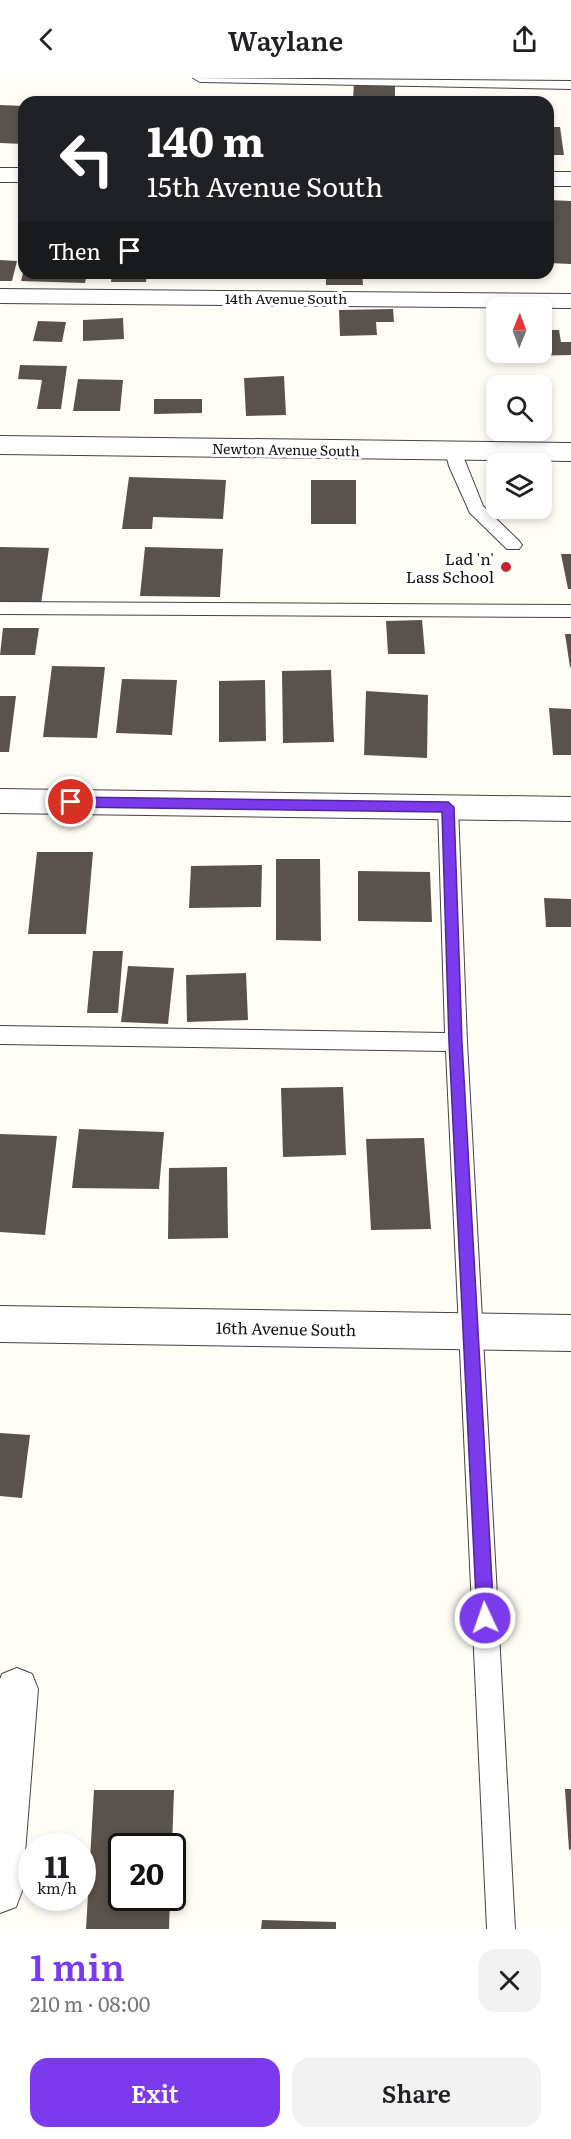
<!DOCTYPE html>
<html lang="en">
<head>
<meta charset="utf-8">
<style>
	:root { --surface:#fff; --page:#f2f2f2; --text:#202124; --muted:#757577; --accent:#7c3aed }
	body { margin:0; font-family:Literata,serif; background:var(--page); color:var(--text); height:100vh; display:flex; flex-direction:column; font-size:22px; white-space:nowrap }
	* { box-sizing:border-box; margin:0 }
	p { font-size:20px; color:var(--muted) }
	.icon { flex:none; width:33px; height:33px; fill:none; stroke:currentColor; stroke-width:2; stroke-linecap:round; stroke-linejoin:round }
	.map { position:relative; height:1851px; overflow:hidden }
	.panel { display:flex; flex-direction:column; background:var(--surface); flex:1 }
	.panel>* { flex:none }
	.hud { position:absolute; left:18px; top:18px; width:536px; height:183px; border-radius:18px; box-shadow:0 3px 9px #0003; background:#202124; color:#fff; overflow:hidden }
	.needle { width:39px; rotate:1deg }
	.controls { position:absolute; left:486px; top:219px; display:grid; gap:12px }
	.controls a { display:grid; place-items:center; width:66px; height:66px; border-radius:12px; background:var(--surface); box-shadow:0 3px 9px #0003; font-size:30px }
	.speed { position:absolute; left:18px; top:1755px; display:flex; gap:12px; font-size:30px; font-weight:700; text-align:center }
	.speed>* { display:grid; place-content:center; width:78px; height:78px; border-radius:50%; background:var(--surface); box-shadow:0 3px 9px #0003; line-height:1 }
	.speed small { font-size:15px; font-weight:400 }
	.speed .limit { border:3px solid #111; border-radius:9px; background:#fff; color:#111 }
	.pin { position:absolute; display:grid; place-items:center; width:51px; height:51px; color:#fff; margin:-26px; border:3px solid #fff; border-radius:50%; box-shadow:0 2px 6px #0007 }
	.me { position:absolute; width:66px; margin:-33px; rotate:357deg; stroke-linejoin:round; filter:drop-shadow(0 0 4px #0008) }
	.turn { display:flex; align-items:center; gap:21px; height:126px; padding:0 30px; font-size:27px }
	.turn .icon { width:78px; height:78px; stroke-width:2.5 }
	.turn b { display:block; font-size:42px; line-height:51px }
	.then { display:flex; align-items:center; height:57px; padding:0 30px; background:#0003; gap:12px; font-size:22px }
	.round { display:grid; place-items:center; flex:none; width:63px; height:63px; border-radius:18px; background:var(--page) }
	.headline { display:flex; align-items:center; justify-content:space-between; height:102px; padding:0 30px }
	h1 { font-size:36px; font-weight:600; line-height:45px; color:var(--accent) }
	.button { display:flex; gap:12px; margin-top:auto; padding:12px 30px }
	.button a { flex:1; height:69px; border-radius:18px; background:var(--accent); color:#fff; font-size:24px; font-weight:600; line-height:69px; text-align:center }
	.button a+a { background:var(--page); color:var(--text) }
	header { display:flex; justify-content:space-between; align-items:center; height:78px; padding:0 30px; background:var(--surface); font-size:27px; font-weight:600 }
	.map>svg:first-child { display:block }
	.building { fill:#5a524d }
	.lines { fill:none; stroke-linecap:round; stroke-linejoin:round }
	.service-casing { stroke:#444; stroke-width:2 }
	.minor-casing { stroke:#444; stroke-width:2 }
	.service { fill:#fff; fill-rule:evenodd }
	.minor { fill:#fff; fill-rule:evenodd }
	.route { fill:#7c3aed; stroke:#51269a; stroke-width:1.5 }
	.poi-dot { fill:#c4262e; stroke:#fff; stroke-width:2 }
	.labels { text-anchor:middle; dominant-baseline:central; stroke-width:6; stroke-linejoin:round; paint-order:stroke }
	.far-street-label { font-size:14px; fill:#111; stroke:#fff }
	.poi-label { font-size:16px; fill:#111; stroke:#fff; text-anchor:end }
	.street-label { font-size:16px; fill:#111; stroke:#fff }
</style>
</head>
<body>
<header><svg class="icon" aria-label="back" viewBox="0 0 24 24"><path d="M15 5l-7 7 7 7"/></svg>Waylane<svg class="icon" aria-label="share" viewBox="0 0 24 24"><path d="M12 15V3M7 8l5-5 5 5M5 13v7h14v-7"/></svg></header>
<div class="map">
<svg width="571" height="1851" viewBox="0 0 571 1851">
	<rect width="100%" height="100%" fill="#fffdf5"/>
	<g class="building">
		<polygon points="354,4 395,5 395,24 353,22"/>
		<polygon points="115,21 160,21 160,24 114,24"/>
		<polygon points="0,27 24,28 24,66 0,65"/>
		<polygon points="548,49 560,49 564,77 548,77"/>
		<polygon points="548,122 571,123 571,186 548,185"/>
		<polygon points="0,182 17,183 12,203 0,203"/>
		<polygon points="23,195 87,195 85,205 21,203"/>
		<polygon points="112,195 147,195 146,204 111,204"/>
		<polygon points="326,195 362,195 363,207 326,207"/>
		<polygon points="393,231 394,244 376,244 377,257 340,258 339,232"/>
		<polygon points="123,240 124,261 83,263 83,242"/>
		<polygon points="38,243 66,244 62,264 33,263"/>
		<polygon points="542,252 559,252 561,264 571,264 571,277 525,278 525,274 542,274"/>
		<polygon points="20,287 67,288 61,331 37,331 42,302 18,301"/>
		<polygon points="284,298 286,337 246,338 244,300"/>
		<polygon points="78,301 123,302 120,333 73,333"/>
		<polygon points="154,321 202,321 202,335 154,336"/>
		<polygon points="129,399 226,402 223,441 153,439 152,451 122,451"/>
		<rect x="311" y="402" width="45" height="44"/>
		<polygon points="0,469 49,470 41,526 0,525"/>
		<polygon points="145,469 223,471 220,519 140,518"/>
		<polygon points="561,476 571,476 571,511 568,511"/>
		<polygon points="422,542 425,576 388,576 386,543"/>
		<polygon points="3,550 39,550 35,577 0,577"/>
		<polygon points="565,556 571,556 571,589 570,589"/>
		<polygon points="52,588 105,589 97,660 43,659"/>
		<polygon points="331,592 334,664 283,665 282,593"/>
		<polygon points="122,601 177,602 172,657 116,655"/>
		<polygon points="265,602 266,663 219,664 219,603"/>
		<polygon points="366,613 428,617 427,680 364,677"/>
		<polygon points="0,618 16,618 9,674 0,674"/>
		<polygon points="549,630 571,631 571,677 553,677"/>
		<polygon points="37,774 93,774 86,856 28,856"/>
		<polygon points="276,781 320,781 321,863 276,862"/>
		<polygon points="262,787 261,829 189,830 191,788"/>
		<polygon points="358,793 430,794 432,844 358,843"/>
		<polygon points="544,820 571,821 571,849 546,849"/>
		<polygon points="93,873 123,873 118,935 87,935"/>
		<polygon points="128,888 174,890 168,946 121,944"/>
		<polygon points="246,895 248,942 187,944 186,897"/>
		<polygon points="343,1009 346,1077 283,1079 281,1010"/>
		<polygon points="79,1051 164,1054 159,1111 72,1110"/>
		<polygon points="0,1056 57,1058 45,1157 0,1154"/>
		<polygon points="424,1060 431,1151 371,1152 366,1061"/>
		<polygon points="227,1089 228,1160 168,1161 169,1090"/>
		<polygon points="0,1355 30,1357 22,1420 0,1418"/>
		<polygon points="565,1711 571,1711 571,1771 569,1772"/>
		<polygon points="94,1712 174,1712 172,1768 122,1768 122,1820 170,1820 169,1851 86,1851"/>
		<polygon points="262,1842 336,1844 336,1851 261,1851"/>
	</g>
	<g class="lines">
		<defs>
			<g id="service">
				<polygon points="193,0 571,3 571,11 200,4"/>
				<polygon points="453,367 459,368 483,428 519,463 522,467 519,471 507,471 470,435 449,388 445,372 447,368"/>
				<polygon points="0,524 571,527 571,539 0,536"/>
				<polygon points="448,721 455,724 458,729 467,964 515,1851 487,1851 446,973 0,966 0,948 445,955 438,729 441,724"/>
			</g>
			<g id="minor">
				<rect x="0" y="90" width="24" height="14"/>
				<rect x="548" y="94" width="23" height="14"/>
				<polygon points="0,211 571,216 571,230 0,225"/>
				<polygon points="0,358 571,365 571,383 0,376"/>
				<polygon points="0,711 571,719 571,743 0,735"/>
				<polygon points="0,1228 571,1237 571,1273 0,1264"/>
				<polygon points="17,1590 32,1596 38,1611 22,1813 16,1829 0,1835 0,1601 2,1596"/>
			</g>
		</defs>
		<use href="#service" class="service-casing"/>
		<use href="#minor" class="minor-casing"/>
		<use href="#service" class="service"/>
		<use href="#minor" class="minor"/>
	</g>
	<polygon class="route" points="71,719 448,724 454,729 462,964 494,1540 491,1546 485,1549 479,1546 477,1540 449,964 442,734 71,729 65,724"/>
	<circle class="poi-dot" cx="506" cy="489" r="6"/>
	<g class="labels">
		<g class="far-street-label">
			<text x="286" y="220">14th Avenue South</text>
			<text transform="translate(286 371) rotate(1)">Newton Avenue South</text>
		</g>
		<g class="poi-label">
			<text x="494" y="480">Lad 'n'<tspan x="494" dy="18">Lass School</tspan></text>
		</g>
		<g class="street-label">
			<text transform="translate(286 1250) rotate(1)">16th Avenue South</text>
		</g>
	</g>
</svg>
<div class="controls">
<a><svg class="needle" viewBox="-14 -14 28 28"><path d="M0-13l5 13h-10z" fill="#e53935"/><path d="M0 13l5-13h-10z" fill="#757577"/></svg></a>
<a><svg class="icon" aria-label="search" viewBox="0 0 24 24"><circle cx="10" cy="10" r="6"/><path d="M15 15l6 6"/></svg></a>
<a><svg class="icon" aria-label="layers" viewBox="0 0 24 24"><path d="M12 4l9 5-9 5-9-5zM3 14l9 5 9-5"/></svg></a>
</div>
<div class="speed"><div>11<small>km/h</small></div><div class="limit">20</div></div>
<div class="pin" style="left:71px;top:724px;background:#d93025"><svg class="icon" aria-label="arrive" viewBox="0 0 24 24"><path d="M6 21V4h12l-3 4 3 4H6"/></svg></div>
<svg class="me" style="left:485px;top:1540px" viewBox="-20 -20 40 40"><circle r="17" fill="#7c3aed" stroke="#fff" stroke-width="3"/><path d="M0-11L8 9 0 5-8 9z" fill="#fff"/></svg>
<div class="hud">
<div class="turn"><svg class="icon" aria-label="left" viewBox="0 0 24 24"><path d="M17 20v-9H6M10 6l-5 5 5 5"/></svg><div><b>140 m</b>15th Avenue South</div></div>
<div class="then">Then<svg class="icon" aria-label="arrive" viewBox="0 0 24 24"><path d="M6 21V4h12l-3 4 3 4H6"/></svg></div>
</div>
</div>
<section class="panel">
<div class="headline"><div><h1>1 min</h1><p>210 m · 08:00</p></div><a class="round"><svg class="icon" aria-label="close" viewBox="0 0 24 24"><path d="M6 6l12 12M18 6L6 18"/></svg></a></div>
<div class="button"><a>Exit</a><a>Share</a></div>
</section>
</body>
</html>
